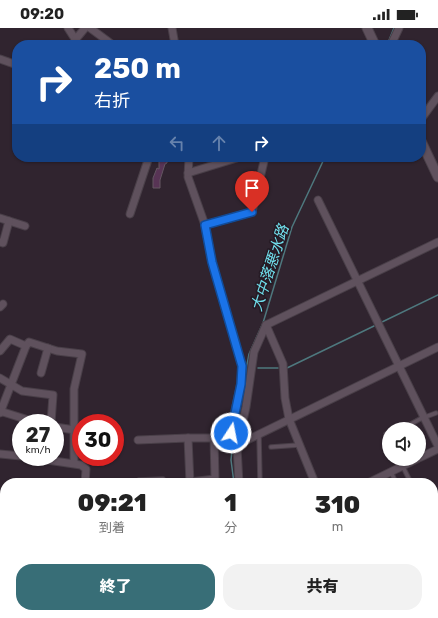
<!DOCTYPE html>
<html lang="ja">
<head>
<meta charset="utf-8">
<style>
	:root { --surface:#fff; --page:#f2f2f2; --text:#222; --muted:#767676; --accent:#386e77 }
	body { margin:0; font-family:Rubik,"Noto Sans JP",sans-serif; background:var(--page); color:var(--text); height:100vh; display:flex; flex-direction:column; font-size:15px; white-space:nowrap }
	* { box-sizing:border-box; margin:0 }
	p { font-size:13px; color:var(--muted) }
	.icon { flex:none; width:22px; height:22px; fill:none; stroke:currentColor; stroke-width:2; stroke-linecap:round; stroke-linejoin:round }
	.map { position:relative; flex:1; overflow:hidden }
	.sheet { position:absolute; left:0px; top:450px; width:438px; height:140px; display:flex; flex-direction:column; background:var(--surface); border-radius:16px 16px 0 0; box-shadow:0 1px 3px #0004 }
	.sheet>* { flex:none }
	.guide { position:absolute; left:12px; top:12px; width:414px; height:122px; border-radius:16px; box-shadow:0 1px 3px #0004; background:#1a4fa0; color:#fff; overflow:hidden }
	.controls { position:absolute; left:382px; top:394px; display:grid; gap:8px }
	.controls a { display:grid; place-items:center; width:44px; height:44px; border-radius:50%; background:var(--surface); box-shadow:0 1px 3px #0004; font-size:20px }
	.speed { position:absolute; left:12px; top:386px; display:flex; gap:8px; font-size:20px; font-weight:700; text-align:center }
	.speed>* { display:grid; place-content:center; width:52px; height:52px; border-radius:50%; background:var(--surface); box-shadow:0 1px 3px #0004; line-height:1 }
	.speed small { font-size:10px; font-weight:400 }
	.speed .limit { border:6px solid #d22; background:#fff; color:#111 }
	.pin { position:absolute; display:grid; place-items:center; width:34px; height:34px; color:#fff; margin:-41px -17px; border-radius:50% 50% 50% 0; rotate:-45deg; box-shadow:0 0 4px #0007 }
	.pin .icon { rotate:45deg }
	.me { position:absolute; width:44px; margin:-22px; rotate:11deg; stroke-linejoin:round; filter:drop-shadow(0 0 3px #0008) }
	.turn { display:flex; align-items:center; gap:14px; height:84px; padding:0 16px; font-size:18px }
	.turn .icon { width:52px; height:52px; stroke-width:2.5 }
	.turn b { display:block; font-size:28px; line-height:34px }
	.lanes { display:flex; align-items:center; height:38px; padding:0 16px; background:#0003; justify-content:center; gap:20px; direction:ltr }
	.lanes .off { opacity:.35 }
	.eta { display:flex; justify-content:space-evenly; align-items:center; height:68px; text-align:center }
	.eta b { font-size:24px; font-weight:800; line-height:28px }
	.cta { display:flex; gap:8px; margin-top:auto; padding:8px 16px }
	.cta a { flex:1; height:46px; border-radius:16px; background:var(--accent); color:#fff; font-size:16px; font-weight:800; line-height:46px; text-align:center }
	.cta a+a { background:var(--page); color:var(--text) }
	.status { display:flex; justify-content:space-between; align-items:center; height:28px; padding:0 20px; background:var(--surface); direction:ltr }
	.status svg { height:11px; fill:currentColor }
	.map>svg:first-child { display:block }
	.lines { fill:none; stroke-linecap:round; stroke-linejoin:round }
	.stream { stroke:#4e787e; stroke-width:1.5 }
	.building { fill:#583455; stroke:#645662 }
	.service-casing { stroke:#493f48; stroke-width:5.5 }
	.minor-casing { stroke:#493f48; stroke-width:9 }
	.tertiary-casing { stroke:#493f48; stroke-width:11 }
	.service { stroke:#5f515d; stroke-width:3.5 }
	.minor { stroke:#5f515d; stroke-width:7 }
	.tertiary { stroke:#5f515d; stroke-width:9 }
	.rail { stroke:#aba1aa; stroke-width:1.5; stroke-dasharray:5 5; stroke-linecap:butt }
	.route-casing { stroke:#114b97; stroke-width:10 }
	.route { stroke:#1a73e8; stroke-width:7 }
	.labels { text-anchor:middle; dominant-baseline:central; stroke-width:3.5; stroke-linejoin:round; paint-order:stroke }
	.water-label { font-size:15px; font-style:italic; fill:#70dfec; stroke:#261b25 }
</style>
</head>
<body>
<div class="status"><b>09:20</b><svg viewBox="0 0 49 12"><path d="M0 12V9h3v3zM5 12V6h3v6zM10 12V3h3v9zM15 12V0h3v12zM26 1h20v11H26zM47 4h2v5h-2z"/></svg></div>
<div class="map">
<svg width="438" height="590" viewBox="0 0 438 590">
	<rect width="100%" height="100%" fill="#30242f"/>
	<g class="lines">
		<g class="stream">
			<polyline points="387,17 394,0"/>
			<polyline points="382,294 438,267"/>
			<polyline points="258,340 278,340"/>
			<polyline points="287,340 374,298"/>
			<polyline points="234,407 249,326 263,295 292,199 325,129"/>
			<polyline points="233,413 231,432 234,455"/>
			<polyline points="187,590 194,585"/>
		</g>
	</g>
	<polygon class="building" points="159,129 167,129 167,135 165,136 160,152 160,160 153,160 153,150 157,140 159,141"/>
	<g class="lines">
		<defs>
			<g id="service">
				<polyline points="402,401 420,391 436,385"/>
				<polyline points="386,406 389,412"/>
				<polyline points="259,407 260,455"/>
				<polyline points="271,419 299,417"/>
				<polyline points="399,431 411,455"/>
				<polyline points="391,444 396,455"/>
				<polyline points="139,455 139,452 163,451 163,455"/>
				<polyline points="433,475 438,472"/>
				<polyline points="0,532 5,532"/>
				<polyline points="82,585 83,590"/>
				<polyline points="361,585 367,590"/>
				<polyline points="22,590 22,585"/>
			</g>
			<g id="minor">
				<polyline points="68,0 79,17"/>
				<polyline points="90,0 113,17"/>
				<polyline points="172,0 175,17"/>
				<polyline points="75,12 85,0"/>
				<polyline points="391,17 399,0"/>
				<polyline points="0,31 17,37"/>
				<polyline points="421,91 438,68"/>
				<polyline points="189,129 188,149 205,197 212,234 242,338 241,355 229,410"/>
				<polyline points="188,145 240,129"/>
				<polyline points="318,172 438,418"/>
				<polyline points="130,186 149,129"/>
				<polyline points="0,190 25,198"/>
				<polyline points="205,197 252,184 265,129"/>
				<polyline points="0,214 3,215 9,193"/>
				<polyline points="0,279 3,276"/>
				<polyline points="26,318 29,314 57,323 82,326 74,361 74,435"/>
				<polyline points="0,323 10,311 26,318 0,385"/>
				<polyline points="41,345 48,320"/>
				<polyline points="0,350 22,363 53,367 51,395"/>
				<polyline points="0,383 38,395"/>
				<polyline points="55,399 75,402"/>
				<polyline points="138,412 188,410"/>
				<polyline points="238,414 243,414 438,319"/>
				<polyline points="0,426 21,428"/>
				<polyline points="27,429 81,437 86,441 85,455"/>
				<polyline points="419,430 438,421"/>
				<polyline points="190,454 215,451 214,410"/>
				<polyline points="190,455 188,410 234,410"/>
				<polyline points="239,455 237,419 246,379 254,324 266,297"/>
				<polyline points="315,455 289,391 285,370 283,336 266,297 438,214"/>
				<polyline points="368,455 417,431"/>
				<polyline points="433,520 438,517"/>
				<polyline points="434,550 438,555"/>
				<polyline points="264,585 265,590"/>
				<polyline points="429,585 433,590"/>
				<polyline points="239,590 258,585"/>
				<polyline points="286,590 297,585"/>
				<polyline points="377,590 382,585"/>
			</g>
			<g id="tertiary">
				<polyline points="367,0 375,17"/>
				<polyline points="421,113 438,149"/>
			</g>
		</defs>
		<use href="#service" class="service-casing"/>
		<use href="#minor" class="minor-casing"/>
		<use href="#tertiary" class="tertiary-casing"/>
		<use href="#service" class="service"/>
		<use href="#minor" class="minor"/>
		<use href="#tertiary" class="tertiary"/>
		<g class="rail">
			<polyline points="433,528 438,525"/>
			<polyline points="297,590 308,585"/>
		</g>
	</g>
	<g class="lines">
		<defs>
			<polyline id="route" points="231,405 241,356 242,338 212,234 205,197 252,184"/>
		</defs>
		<use href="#route" class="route-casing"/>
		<use href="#route" class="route"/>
	</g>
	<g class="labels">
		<g class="water-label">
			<text transform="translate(270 240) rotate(-72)">大中落悪水路</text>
		</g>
	</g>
</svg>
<div class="controls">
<a><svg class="icon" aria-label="sound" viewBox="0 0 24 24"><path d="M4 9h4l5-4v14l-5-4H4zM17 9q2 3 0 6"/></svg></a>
</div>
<div class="speed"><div>27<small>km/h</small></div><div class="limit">30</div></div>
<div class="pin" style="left:252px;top:184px;background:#d93025"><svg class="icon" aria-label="arrive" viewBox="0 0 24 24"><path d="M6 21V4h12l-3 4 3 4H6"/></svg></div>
<svg class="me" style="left:231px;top:405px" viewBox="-20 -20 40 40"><circle r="17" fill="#1a73e8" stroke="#fff" stroke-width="3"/><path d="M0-11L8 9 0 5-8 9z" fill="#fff"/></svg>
<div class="guide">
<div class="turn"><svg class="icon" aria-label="right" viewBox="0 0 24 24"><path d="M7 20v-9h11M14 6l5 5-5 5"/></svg><div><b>250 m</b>右折</div></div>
<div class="lanes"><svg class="icon off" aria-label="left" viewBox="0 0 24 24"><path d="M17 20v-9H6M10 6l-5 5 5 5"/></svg><svg class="icon off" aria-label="ahead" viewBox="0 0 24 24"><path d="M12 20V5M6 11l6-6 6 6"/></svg><svg class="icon" aria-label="right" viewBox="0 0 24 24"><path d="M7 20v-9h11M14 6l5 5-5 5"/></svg></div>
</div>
<section class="sheet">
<div class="eta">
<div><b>09:21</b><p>到着</p></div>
<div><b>1</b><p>分</p></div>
<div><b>310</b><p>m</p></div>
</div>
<div class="cta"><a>終了</a><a>共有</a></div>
</section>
</div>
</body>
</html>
